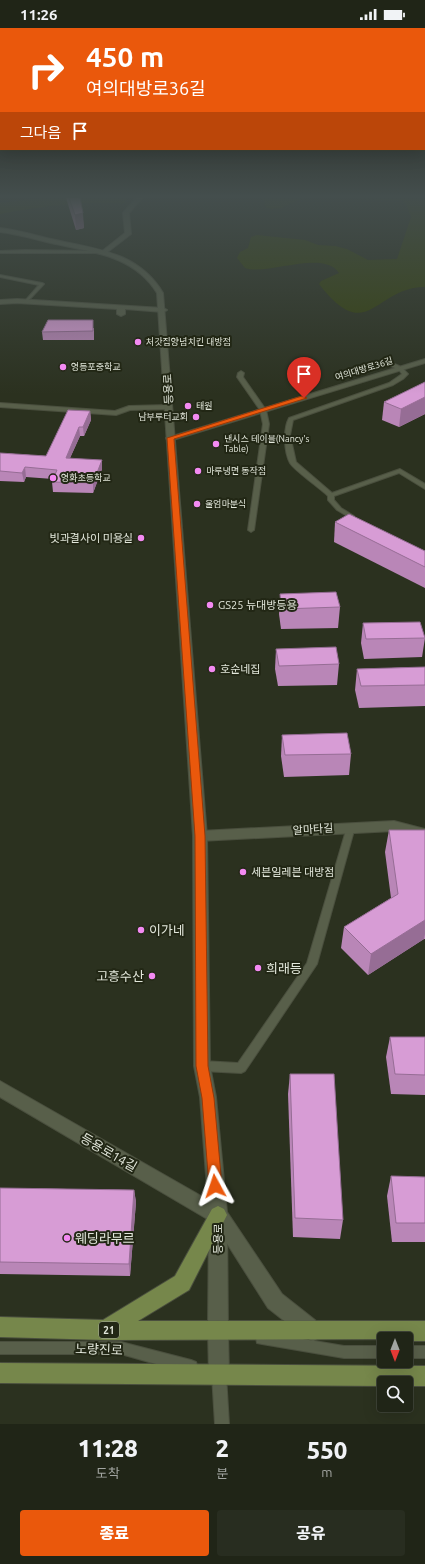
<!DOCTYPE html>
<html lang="ko">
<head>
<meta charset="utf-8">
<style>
	:root { --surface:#202517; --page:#282d20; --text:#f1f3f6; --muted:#a2a5a1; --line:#3d4236; --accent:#ea580c }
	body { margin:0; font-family:Ubuntu,"Noto Sans KR",sans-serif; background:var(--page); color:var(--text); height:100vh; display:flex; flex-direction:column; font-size:15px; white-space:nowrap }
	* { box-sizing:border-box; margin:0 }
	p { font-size:13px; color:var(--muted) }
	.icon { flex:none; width:22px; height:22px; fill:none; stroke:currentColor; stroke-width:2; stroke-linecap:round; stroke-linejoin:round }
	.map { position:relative; height:1396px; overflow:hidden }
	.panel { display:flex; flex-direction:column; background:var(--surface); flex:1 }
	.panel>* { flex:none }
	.banner { position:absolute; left:0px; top:0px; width:425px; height:122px; box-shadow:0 4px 16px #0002,0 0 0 1px var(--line); background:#ea580c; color:#fff; overflow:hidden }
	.needle { width:26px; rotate:180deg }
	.fabs { position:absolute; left:377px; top:1304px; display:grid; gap:8px }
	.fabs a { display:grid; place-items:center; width:36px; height:36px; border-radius:4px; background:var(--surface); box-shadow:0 4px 16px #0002,0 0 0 1px var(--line); font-size:20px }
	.pin { position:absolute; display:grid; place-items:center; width:34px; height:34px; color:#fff; margin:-41px -17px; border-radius:50% 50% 50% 0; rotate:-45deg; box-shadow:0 0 4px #0007 }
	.pin .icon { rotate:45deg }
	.me { position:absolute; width:44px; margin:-22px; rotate:355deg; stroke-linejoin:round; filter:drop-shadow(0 0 3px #0008) }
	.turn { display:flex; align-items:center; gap:14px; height:84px; padding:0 20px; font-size:18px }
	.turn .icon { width:52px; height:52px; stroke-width:2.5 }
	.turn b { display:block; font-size:28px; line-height:34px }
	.then { display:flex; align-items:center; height:38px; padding:0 20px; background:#0003; gap:8px; font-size:15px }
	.eta { display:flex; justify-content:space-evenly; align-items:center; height:68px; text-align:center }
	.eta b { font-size:24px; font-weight:800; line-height:28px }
	.primary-button { display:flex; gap:8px; margin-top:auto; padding:8px 20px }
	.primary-button a { flex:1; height:46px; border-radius:4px; background:var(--accent); color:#fff; font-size:16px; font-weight:800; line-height:46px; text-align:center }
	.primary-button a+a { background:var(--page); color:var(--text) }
	.status { display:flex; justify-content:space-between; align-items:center; height:28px; padding:0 20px; background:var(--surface); direction:ltr }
	.status svg { height:11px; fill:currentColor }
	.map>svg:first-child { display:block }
	.green { fill:#34410a }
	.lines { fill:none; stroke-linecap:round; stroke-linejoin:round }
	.lane-casing { stroke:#4a4f3e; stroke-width:2 }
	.street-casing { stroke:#4a4f3e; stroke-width:2 }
	.secondary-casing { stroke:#4a4f3e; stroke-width:2 }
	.primary-casing { stroke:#4a4f3e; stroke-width:2 }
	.lane { fill:#585f4a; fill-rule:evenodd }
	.street { fill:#585f4a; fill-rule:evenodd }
	.secondary { fill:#585f4a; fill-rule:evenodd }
	.primary { fill:#76874b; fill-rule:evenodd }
	.wall { fill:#b986b7 }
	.shaded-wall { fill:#966d95 }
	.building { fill:#d79cd5; stroke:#966d95 }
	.route { fill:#ea580c; stroke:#983908 }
	.poi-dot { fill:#f38af2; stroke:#222715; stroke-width:1.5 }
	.labels { text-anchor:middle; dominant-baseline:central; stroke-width:4; stroke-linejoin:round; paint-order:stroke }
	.far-poi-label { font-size:9px; fill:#e2e7db; stroke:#222715; text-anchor:start }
	.far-street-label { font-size:9px; fill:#e2e7db; stroke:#222715 }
	.shield { fill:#222715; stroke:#a8ada0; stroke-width:1 }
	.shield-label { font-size:10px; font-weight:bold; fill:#e2e7db }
	.street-label { font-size:11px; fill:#e2e7db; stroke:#222715 }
	.poi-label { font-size:11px; fill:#e2e7db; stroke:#222715; text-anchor:start }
	.near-poi-label { font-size:13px; fill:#e2e7db; stroke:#222715; text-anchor:start }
	.near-street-label { font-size:13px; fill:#e2e7db; stroke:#222715 }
</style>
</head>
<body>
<div class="status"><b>11:26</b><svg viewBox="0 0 49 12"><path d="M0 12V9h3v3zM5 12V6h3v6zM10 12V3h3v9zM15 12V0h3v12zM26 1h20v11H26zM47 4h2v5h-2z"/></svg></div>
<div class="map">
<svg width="425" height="1396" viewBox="0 0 425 1396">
	<rect width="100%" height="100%" fill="#2b311f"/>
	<g class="green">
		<path d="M40,170h89l-7,6c-40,-4 -82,3 -122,10v-11z"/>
		<path d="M261,170h164v89c-51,0 -57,60 -106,-3l2,-3 18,-8c-16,-24 -71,3 -94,-5l-8,-10 3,-6 8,-4 3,-11 6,-2 48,5 13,5 17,1 12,3 21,11 29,-1 14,-42 -5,-14 -5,-3 -92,-2 -11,2 -17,8 -11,1 -6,-3 1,-5z"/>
	</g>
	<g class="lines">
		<defs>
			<g id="lane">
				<polygon points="25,222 99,223 101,224 99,225 0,225 0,223"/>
				<polygon points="0,247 42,255 44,256 27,274 25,273 39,257 0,249"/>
				<path d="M389,335c8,0 14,5 19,11l-5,5 -10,6 -100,35 -3,15 6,27 36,31 68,-24 25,15v5l-26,-16 -65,23v4l7,8 13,8v2l-2,1 -15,-9 -9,-10v-4c-7,-7 -34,-26 -38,-33 -6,-11 -7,-34 -1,-45l100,-35 13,-9 -3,-4 -10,-5z"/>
				<polygon points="241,343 244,345 243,349 266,382 269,396 254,502 251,504 248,502 263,396 260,382 237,349 238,345"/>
				<polygon points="0,375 115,383 129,378 169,377 172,379 169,381 130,382 116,387 0,379"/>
				<polygon points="351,796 354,797 355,799 317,936 245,1043 241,1045 202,1043 198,1041 197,1038 198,1035 202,1033 238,1035 307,935 347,799 348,797"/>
				<polygon points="262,1304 344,1318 384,1318 384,1330 344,1330 262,1316 257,1315 256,1310 257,1305"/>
				<polygon points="0,1314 121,1314 191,1332 196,1334 198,1339 196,1344 191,1346 121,1326 0,1326"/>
				<rect x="406" y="1318" width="19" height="12"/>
				<polygon points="219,1340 224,1342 226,1347 229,1396 215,1396 212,1347 214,1342"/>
			</g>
			<g id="street">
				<polygon points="136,170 142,170 129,185 131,206 105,226 101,226 101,224 125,205 123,185"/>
				<polygon points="17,271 163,280 167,282 163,284 125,281 125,286 121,288 117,286 117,281 17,275 0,276 0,272"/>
				<polygon points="425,331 425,335 173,412 167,412 166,410"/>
				<polygon points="394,793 425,801 425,811 394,803 200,813 195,811 193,808 195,805 200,803"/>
				<polygon points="0,1053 224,1181 227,1187 228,1302 225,1309 218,1312 211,1309 208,1302 209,1192 0,1069"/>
			</g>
			<g id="secondary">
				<path d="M0,200c18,2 34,7 51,11 44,10 87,12 112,54l44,543 3,230 6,31 11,115 55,82 38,30 3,7 -3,7 -7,3 -7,-3 -38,-30 -59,-93 -9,-118 -6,-31 -1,-230 -36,-543c-23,-38 -66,-41 -106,-50 -17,-4 -33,-9 -51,-11z"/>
				<polygon points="218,1292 225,1295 228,1302 229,1347 226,1354 219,1357 212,1354 209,1347 208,1302 211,1295"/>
			</g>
			<g id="primary">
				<polygon points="218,1178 224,1181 227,1187 189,1262 138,1293 425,1293 425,1313 406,1313 406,1311 105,1312 0,1309 0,1289 103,1292 175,1248 212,1181"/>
				<polygon points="0,1335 425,1338 425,1358 406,1358 406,1355 384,1355 384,1358 0,1355"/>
			</g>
		</defs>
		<use href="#lane" class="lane-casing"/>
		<use href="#street" class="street-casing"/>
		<use href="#secondary" class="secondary-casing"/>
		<use href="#primary" class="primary-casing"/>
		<use href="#lane" class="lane"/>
		<use href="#street" class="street"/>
		<use href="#secondary" class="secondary"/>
		<use href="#primary" class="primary"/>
	</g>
	<g class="wall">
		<polygon points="66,170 80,170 84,200 76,202"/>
		<polygon points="94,300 94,312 43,312 42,304"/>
		<polygon points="425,354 425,386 399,399 382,392 384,374"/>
		<polygon points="90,383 91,392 84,408 80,408 70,430 102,441 93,465 53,464 52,454 53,451 26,449 24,454 0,453 0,425 46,428"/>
		<polygon points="335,494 425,523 425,560 334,514"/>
		<polygon points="280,566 340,579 338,600 281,601 279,586"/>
		<polygon points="363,595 425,610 422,629 364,631 361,615"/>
		<polygon points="276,621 339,636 337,657 278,658 275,641"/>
		<polygon points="425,639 425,678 359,680 355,662 357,641"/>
		<polygon points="282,707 351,726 349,747 284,749 281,728"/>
		<polygon points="389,802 425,802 425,911 424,911 368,947 341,920 344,899 391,870 385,824"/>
		<polygon points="390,1009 425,1009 425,1067 391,1066 386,1029"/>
		<polygon points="290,1046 343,1192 340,1211 293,1209 288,1066"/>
		<polygon points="391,1148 425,1149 425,1214 392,1214 387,1168"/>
		<polygon points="0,1160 134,1162 136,1174 130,1248 0,1246"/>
	</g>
	<g class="shaded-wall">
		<polygon points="83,185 84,200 76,202 75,187"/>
		<polygon points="425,369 425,386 399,399 401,381"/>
		<polygon points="90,383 91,392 84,408 83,399"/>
		<polygon points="79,399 80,408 66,439 66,430"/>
		<polygon points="102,432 102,441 93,465 93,455"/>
		<polygon points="25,439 26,449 24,454 22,445"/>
		<polygon points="425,892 425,906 424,911 368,947 371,926"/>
		<polygon points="134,1162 136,1174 130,1248 129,1236"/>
	</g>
	<g class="building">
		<polygon points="69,170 80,170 83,185 75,187"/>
		<polygon points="48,292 93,292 93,303 42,304"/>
		<polygon points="425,354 425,369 401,381 384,374"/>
		<polygon points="68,382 90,383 83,399 79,399 66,430 102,432 93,455 52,454 57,442 25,439 22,445 0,443 0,425 46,428"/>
		<polygon points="349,486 425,523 425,539 335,494"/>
		<polygon points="336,564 340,579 282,581 280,566"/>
		<polygon points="420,594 425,610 366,611 363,595"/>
		<polygon points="336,619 339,636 279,638 276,621"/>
		<polygon points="425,639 425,657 361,658 357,641"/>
		<polygon points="347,705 351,726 285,727 282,707"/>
		<polygon points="389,802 425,802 425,892 371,926 344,899 398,866"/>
		<polygon points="390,1009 425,1009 425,1047 395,1046"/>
		<polygon points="290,1046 334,1046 343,1192 295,1190"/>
		<polygon points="391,1148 425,1149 425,1195 396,1195"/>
		<polygon points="0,1160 134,1162 129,1236 0,1234"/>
	</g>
	<linearGradient id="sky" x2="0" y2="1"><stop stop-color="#181b11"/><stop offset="0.46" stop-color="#444e4d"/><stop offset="1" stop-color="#444e4d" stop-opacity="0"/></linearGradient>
	<rect width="425" height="366" fill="url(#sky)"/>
	<polygon class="route" points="302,368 307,370 174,411 205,808 208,1038 214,1070 222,1158 220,1162 215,1164 211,1162 209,1158 202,1070 196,1038 195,808 167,410"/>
	<g class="poi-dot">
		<circle cx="138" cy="314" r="4"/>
		<circle cx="63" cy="339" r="4"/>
		<circle cx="188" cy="378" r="4"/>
		<circle cx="196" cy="389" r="4"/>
		<circle cx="216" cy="416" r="4"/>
		<circle cx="198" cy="443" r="4"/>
		<circle cx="53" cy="450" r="4"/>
		<circle cx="197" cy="476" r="4"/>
		<circle cx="141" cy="510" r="4"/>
		<circle cx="210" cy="577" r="4"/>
		<circle cx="212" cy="641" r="4"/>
		<circle cx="243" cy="844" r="4"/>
		<circle cx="141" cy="902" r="4"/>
		<circle cx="258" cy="940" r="4"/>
		<circle cx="152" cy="948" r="4"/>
		<circle cx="67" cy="1210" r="4"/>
	</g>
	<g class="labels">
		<g class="far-poi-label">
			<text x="146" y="314">처갓집양념치킨 대방점</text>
			<text x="71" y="339">영등포중학교</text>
			<text x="196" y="378">태원</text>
			<text x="188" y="389" text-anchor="end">남부루터교회</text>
			<text x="224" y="411">낸시스 테이블(Nancy's<tspan x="224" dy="10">Table)</tspan></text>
			<text x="206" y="443">마루냉면 동작점</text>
			<text x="61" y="450">영화초등학교</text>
			<text x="205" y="476">울엄마분식</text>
		</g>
		<g class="far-street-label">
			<text transform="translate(364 341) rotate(-17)">여의대방로36길</text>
		</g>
		<rect class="shield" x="99" y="1294" width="20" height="16" rx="3"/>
		<g class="shield-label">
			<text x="109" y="1302">21</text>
		</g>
		<g class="street-label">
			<text transform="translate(168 361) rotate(-93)">등용로</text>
			<text transform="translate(313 801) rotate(-4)">알마타길</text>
			<text transform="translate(218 1211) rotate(-90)">등용로</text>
		</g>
		<g class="poi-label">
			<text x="133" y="510" text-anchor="end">빗과결사이 미용실</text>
			<text x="218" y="577">GS25 뉴대방등용</text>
			<text x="220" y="641">호순네집</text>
			<text x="251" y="844">세븐일레븐 대방점</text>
		</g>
		<g class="near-poi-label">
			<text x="149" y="902">이가네</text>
			<text x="266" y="940">희래등</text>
			<text x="144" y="948" text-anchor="end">고흥수산</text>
			<text x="75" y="1210">웨딩라무르</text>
		</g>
		<g class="near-street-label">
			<text transform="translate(109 1124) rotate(30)">등용로14길</text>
			<text transform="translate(99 1321) rotate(2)">노량진로</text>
		</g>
	</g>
</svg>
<div class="fabs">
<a><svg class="needle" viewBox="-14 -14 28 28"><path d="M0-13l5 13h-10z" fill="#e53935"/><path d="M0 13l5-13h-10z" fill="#a2a5a1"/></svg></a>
<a><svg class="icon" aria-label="search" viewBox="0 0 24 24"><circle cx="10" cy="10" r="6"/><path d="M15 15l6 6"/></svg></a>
</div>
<div class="pin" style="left:304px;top:370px;background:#d93025"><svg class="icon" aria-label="arrive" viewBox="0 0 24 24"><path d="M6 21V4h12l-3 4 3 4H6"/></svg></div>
<svg class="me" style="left:215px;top:1158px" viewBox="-20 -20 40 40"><path d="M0-17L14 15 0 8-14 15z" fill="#ea580c" stroke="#fff" stroke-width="4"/></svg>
<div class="banner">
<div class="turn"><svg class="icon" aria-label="right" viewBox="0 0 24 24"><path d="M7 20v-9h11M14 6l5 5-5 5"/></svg><div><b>450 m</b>여의대방로36길</div></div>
<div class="then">그다음<svg class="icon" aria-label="arrive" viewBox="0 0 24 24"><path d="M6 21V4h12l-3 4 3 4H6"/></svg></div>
</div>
</div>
<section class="panel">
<div class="eta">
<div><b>11:28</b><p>도착</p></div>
<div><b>2</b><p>분</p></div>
<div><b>550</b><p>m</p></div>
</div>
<div class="primary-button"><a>종료</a><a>공유</a></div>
</section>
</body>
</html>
